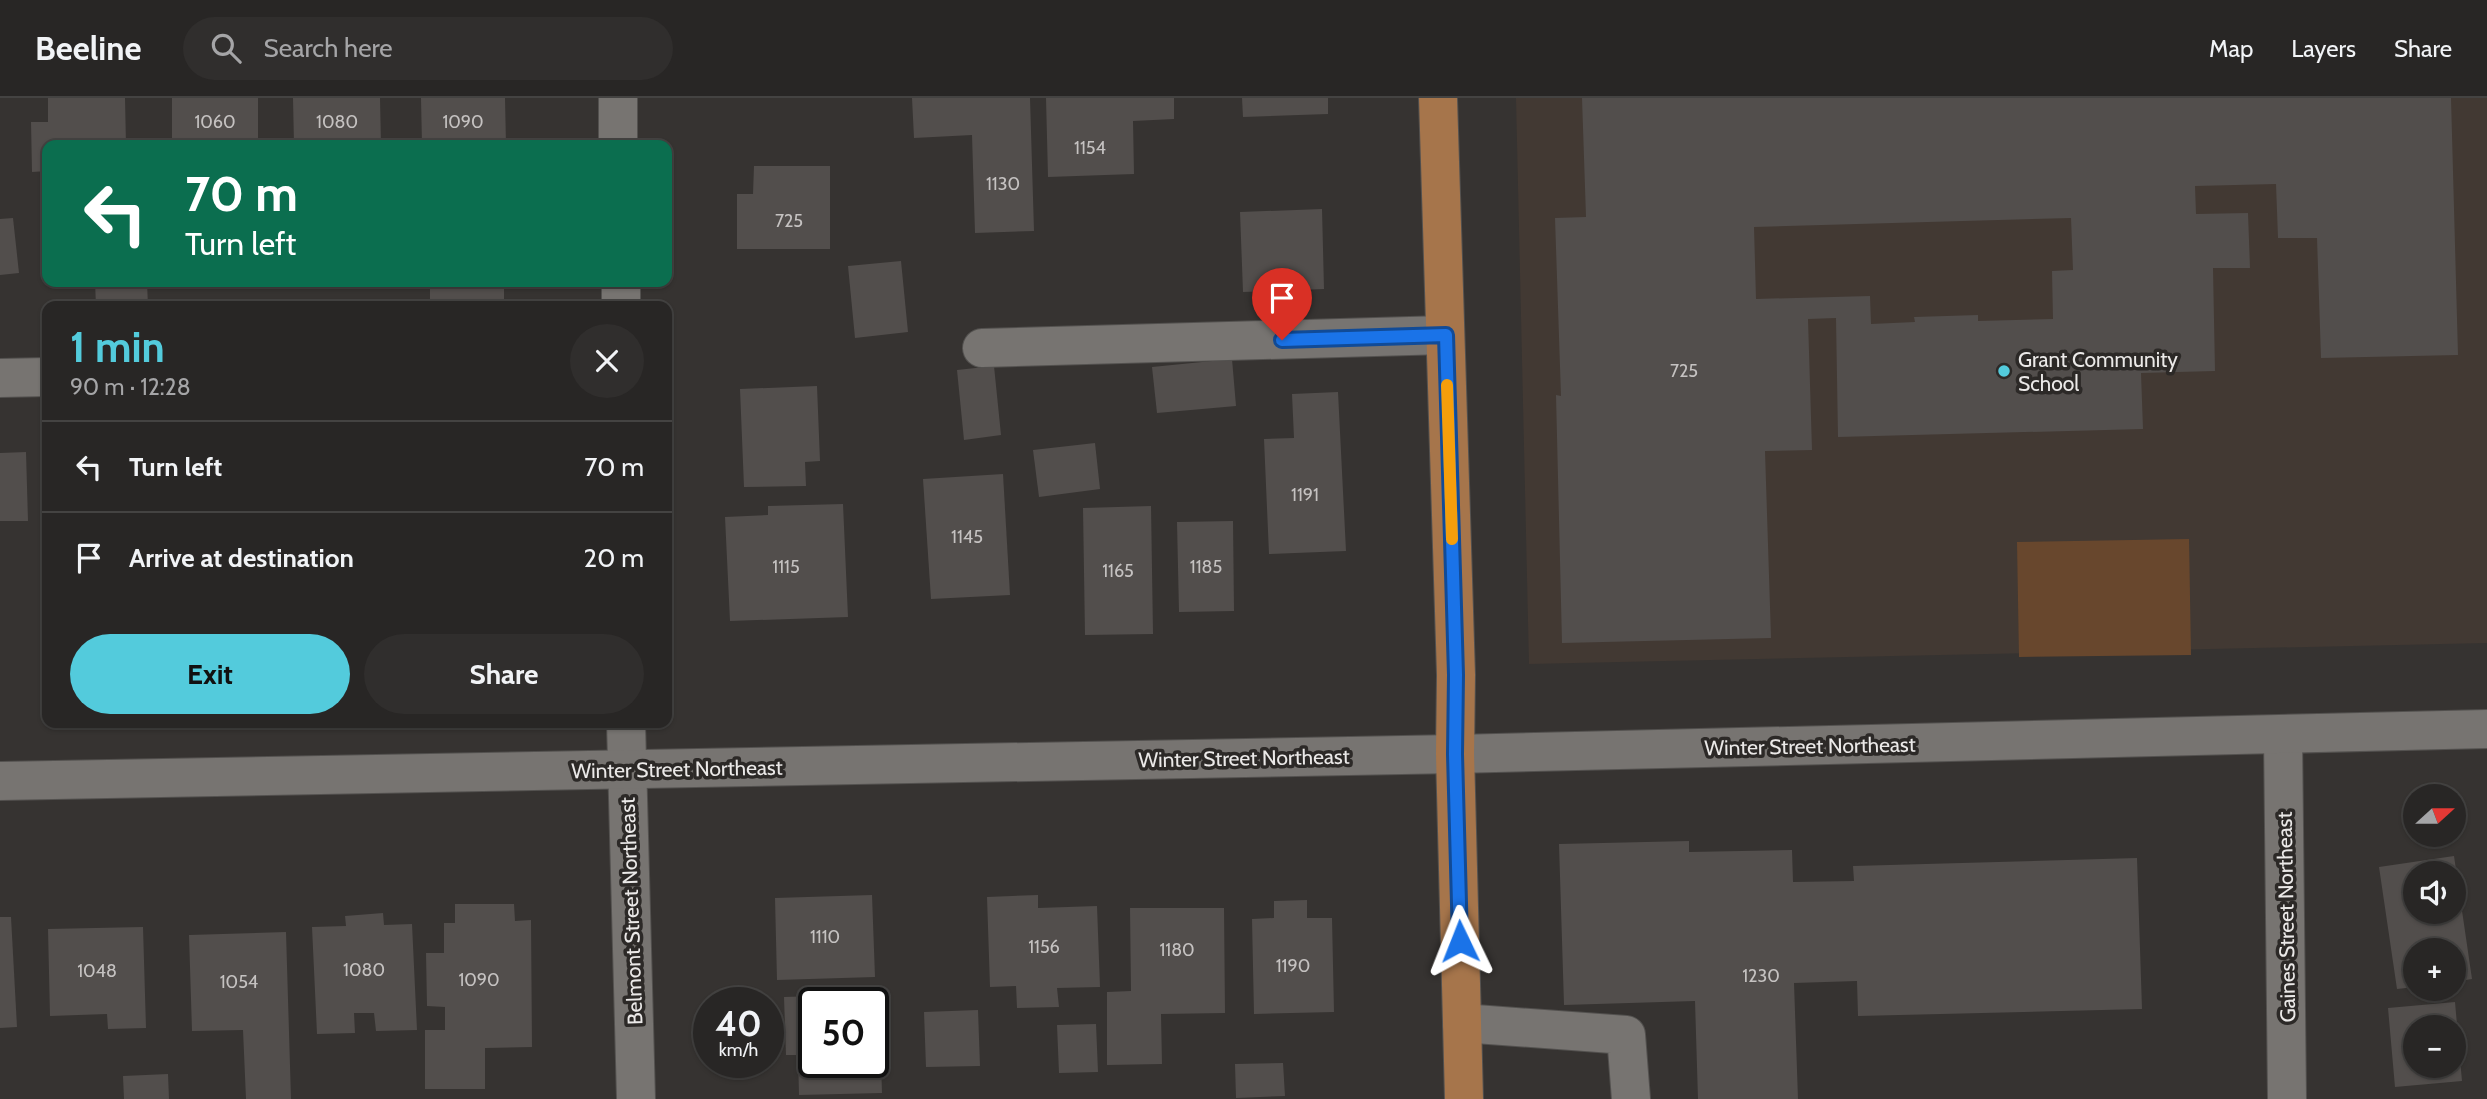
<!DOCTYPE html>
<html lang="en">
<head>
<meta charset="utf-8">
<style>
	:root { --surface:#282625; --page:#302e2d; --text:#f1f3f6; --muted:#a5a5a7; --line:#444342; --accent:#53cbdc }
	body { margin:0; font-family:Cabin,sans-serif; background:var(--page); color:var(--text); height:100vh; display:flex; flex-direction:column; font-size:26px; white-space:nowrap }
	* { box-sizing:border-box; margin:0 }
	p { font-size:23px; color:var(--muted) }
	.icon { flex:none; width:38px; height:38px; fill:none; stroke:currentColor; stroke-width:2; stroke-linecap:round; stroke-linejoin:round }
	.map { position:relative; flex:1; overflow:hidden }
	.drawer { position:absolute; left:42px; top:203px; width:630px; height:427px; display:flex; flex-direction:column; background:var(--surface); border-radius:14px; box-shadow:0 2px 5px #0004,0 0 0 2px var(--line) }
	.drawer>* { flex:none }
	.guide { position:absolute; left:42px; top:42px; width:630px; height:147px; border-radius:14px; box-shadow:0 2px 5px #0004,0 0 0 2px var(--line); background:#0b6e4f; color:#fff; overflow:hidden }
	.needle { width:46px; rotate:69deg }
	.fabs { position:absolute; left:2403px; top:686px; display:grid; gap:14px }
	.fabs a { display:grid; place-items:center; width:63px; height:63px; border-radius:50%; background:var(--surface); box-shadow:0 2px 5px #0004,0 0 0 2px var(--line); font-size:35px }
	.speed { position:absolute; left:693px; top:889px; display:flex; gap:14px; font-size:35px; font-weight:700; text-align:center }
	.speed>* { display:grid; place-content:center; width:91px; height:91px; border-radius:50%; background:var(--surface); box-shadow:0 2px 5px #0004,0 0 0 2px var(--line); line-height:1 }
	.speed small { font-size:18px; font-weight:400 }
	.speed .limit { border:4px solid #111; border-radius:10px; background:#fff; color:#111 }
	.pin { position:absolute; display:grid; place-items:center; width:60px; height:60px; color:#fff; margin:-72px -30px; border-radius:50% 50% 50% 0; rotate:-45deg; box-shadow:0 0 7px #0007 }
	.pin .icon { rotate:45deg }
	.me { position:absolute; width:77px; margin:-38px; rotate:358deg; stroke-linejoin:round; filter:drop-shadow(0 0 5px #0008) }
	.turn { display:flex; align-items:center; gap:24px; height:147px; padding:0 28px; font-size:32px }
	.turn .icon { width:91px; height:91px; stroke-width:2.5 }
	.turn b { display:block; font-size:49px; line-height:60px }
	.round { display:grid; place-items:center; flex:none; width:74px; height:74px; border-radius:37px; background:var(--page) }
	.head { display:flex; align-items:center; justify-content:space-between; height:119px; padding:0 28px }
	h1 { font-size:42px; font-weight:700; line-height:52px; color:var(--accent) }
	.button { display:flex; gap:14px; margin-top:auto; padding:14px 28px }
	.button a { flex:1; height:80px; border-radius:42px; background:var(--accent); color:#111; font-size:28px; font-weight:700; line-height:80px; text-align:center }
	.button a+a { background:var(--page); color:var(--text) }
	ul { padding:0; list-style:none }
	li { display:flex; align-items:center; gap:21px; height:91px; padding:0 28px; border-top:2px solid var(--line) }
	li div { flex:1 }
	li b { display:block; font-size:26px }
	li em { font-style:normal }
	header { display:flex; align-items:center; gap:42px; box-sizing:border-box; height:98px; padding:0 35px; background:var(--surface); border-bottom:2px solid var(--line) }
	header strong { font-size:33px }
	nav { display:flex; gap:38px; margin-inline-start:auto; font-size:24px }
	.search { width:490px; height:63px; background:var(--page); display:flex; align-items:center; gap:18px; box-sizing:border-box; padding:0 24px; border-radius:38px; color:var(--muted); font-size:26px }
	.map>svg:first-child { display:block }
	.built { fill:#423933 }
	.green { fill:#68472d }
	.building { fill:#524e4c; fill-rule:evenodd }
	.lines { fill:none; stroke-linecap:round; stroke-linejoin:round }
	.minor-casing { stroke:#53514f; stroke-width:40 }
	.major-casing { stroke:#53514f; stroke-width:40 }
	.minor { stroke:#777471; stroke-width:38 }
	.major { stroke:#a6754b; stroke-width:38 }
	.route-casing { stroke:#114b97; stroke-width:18 }
	.route { stroke:#1a73e8; stroke-width:12 }
	.slow { stroke:#f59e0b; stroke-width:12 }
	.poi-dot { fill:#53cbdc; stroke:#2c2927; stroke-width:2.5 }
	.labels { text-anchor:middle; dominant-baseline:central; stroke-width:7; stroke-linejoin:round; paint-order:stroke }
	.number-label { font-size:18px; fill:#c5c2c1 }
	.poi-label { font-size:21px; fill:#ebe9e8; stroke:#2c2927; text-anchor:start }
	.street-label { font-size:21px; fill:#ebe9e8; stroke:#2c2927 }
</style>
</head>
<body>
<header>
<strong>Beeline</strong>
<div class="search"><svg class="icon" aria-label="search" viewBox="0 0 24 24"><circle cx="10" cy="10" r="6"/><path d="M15 15l6 6"/></svg>Search here</div>
<nav><a>Map</a><a>Layers</a><a>Share</a></nav>
</header>
<div class="map">
<svg width="2487" height="1001" viewBox="0 0 2487 1001">
	<rect width="100%" height="100%" fill="#363331"/>
	<polygon class="built" points="1516,0 2487,0 2487,545 1529,566"/>
	<polygon class="green" points="2189,441 2191,557 2019,559 2017,444"/>
	<g class="building">
		<polygon points="48,0 125,0 126,47 47,47 47,73 32,74 31,24 48,24"/>
		<rect x="172" y="0" width="86" height="47"/>
		<polygon points="293,0 380,0 381,47 294,47"/>
		<polygon points="421,0 505,0 506,47 422,47"/>
		<polygon points="912,0 1030,0 1034,133 975,135 972,37 914,40"/>
		<polygon points="1046,0 1174,0 1174,21 1133,23 1134,76 1048,79"/>
		<polygon points="1242,0 1328,0 1328,16 1243,19"/>
		<path d="M1582,0h869l7,257 -137,3 -4,-120h-39l-2,-54 -81,2 1,28 52,-1 2,55h-37l2,103 -74,2 2,56 -305,8 -2,-119 -28,1 4,131 -47,1 6,187 -209,5 -6,-248 5,1 -6,-178 31,-1zM2071,120l2,52 -21,1 1,48 -75,2v-6l-64,2 1,5 -44,2 -1,-28 -114,3 -2,-72z"/>
		<polygon points="754,68 830,68 830,151 737,151 737,96 753,96"/>
		<polygon points="1322,111 1324,191 1243,194 1240,114"/>
		<polygon points="13,120 19,175 0,177 0,121"/>
		<polygon points="901,163 908,234 855,240 848,168"/>
		<polygon points="95,184 147,184 148,208 96,208"/>
		<rect x="430" y="184" width="74" height="24"/>
		<polygon points="1232,261 1236,308 1157,315 1152,269"/>
		<polygon points="994,268 1001,337 964,342 957,272"/>
		<polygon points="817,288 820,363 805,364 806,388 744,389 740,291"/>
		<polygon points="1338,294 1346,453 1269,456 1264,341 1294,340 1292,296"/>
		<polygon points="1095,345 1100,391 1039,399 1033,352"/>
		<polygon points="26,354 28,423 0,423 0,355"/>
		<polygon points="1003,376 1010,497 931,501 923,381"/>
		<polygon points="843,406 848,519 730,523 725,419 768,417 768,408"/>
		<polygon points="1151,408 1153,536 1085,537 1083,410"/>
		<polygon points="1233,423 1234,513 1179,514 1177,424"/>
		<polygon points="41,444 47,444 47,519 45,519"/>
		<polygon points="1689,743 1689,754 1792,752 1793,784 1854,783 1853,768 2137,760 2142,911 1858,918 1857,883 1794,885 1798,1001 1698,1001 1695,903 1564,907 1559,746"/>
		<path d="M2454,758l18,123 -18,3v-32h-39v37l-18,2 -18,-122zM2415,775h39v39h-39z"/>
		<polygon points="872,797 875,879 777,882 775,800"/>
		<polygon points="1038,797 1038,810 1097,808 1100,889 1057,890 1059,909 1017,910 1016,888 990,889 987,799"/>
		<polygon points="1307,802 1307,820 1332,820 1334,914 1254,916 1252,821 1274,820 1274,803"/>
		<polygon points="455,806 514,806 515,823 531,822 532,949 485,950 485,991 425,991 425,932 445,932 445,909 427,908 426,855 444,855 444,825 455,825"/>
		<polygon points="1130,810 1224,810 1225,915 1161,916 1162,966 1107,967 1107,894 1131,893"/>
		<polygon points="383,815 384,827 412,826 417,932 376,933 374,915 354,915 355,935 317,936 312,829 346,828 345,818"/>
		<polygon points="0,819 11,819 17,929 0,930"/>
		<polygon points="143,829 146,930 108,931 107,916 50,918 48,831"/>
		<polygon points="286,834 291,1001 246,1001 243,932 192,933 189,837"/>
		<path d="M879,896l3,99 -83,2 -1,-40h-12l-2,-58zM814,905h59v59h-59z"/>
		<path d="M2455,904l7,79 -67,6 -7,-79zM2415,929h39v39h-39z"/>
		<polygon points="978,912 980,968 926,969 924,914"/>
		<polygon points="1096,926 1098,974 1059,975 1057,927"/>
		<polygon points="1283,965 1285,998 1236,1000 1235,966"/>
		<polygon points="168,976 169,1001 124,1001 123,978"/>
	</g>
	<g class="lines">
		<defs>
			<g id="minor">
				<polyline points="618,0 618,47"/>
				<polyline points="621,184 621,208"/>
				<polyline points="982,250 1445,237"/>
				<polyline points="0,280 47,279"/>
				<polyline points="626,625 636,1001"/>
				<polyline points="2283,638 2287,1001"/>
				<polyline points="0,683 1455,656 2487,631"/>
				<polyline points="1462,925 1626,937 1631,1001"/>
			</g>
			<polyline id="major" points="1438,0 1456,577 1455,656 1464,1001"/>
		</defs>
		<use href="#minor" class="minor-casing"/>
		<use href="#major" class="major-casing"/>
		<use href="#minor" class="minor"/>
		<use href="#major" class="major"/>
	</g>
	<g class="lines">
		<defs>
			<polyline id="route" points="1282,242 1446,237 1456,577 1455,656 1460,843"/>
		</defs>
		<use href="#route" class="route-casing"/>
		<use href="#route" class="route"/>
		<polyline class="slow" points="1447,287 1452,441"/>
	</g>
	<circle class="poi-dot" cx="2004" cy="273" r="7"/>
	<g class="labels">
		<g class="number-label">
			<text x="215" y="24">1060</text>
			<text x="337" y="24">1080</text>
			<text x="463" y="24">1090</text>
			<text x="1090" y="50">1154</text>
			<text x="1003" y="86">1130</text>
			<text x="789" y="123">725</text>
			<text x="1684" y="273">725</text>
			<text x="1305" y="397">1191</text>
			<text x="967" y="439">1145</text>
			<text x="786" y="469">1115</text>
			<text x="1206" y="469">1185</text>
			<text x="1118" y="473">1165</text>
			<text x="825" y="839">1110</text>
			<text x="1044" y="849">1156</text>
			<text x="1177" y="852">1180</text>
			<text x="1293" y="868">1190</text>
			<text x="364" y="872">1080</text>
			<text x="97" y="873">1048</text>
			<text x="1761" y="878">1230</text>
			<text x="479" y="882">1090</text>
			<text x="239" y="884">1054</text>
		</g>
		<g class="poi-label">
			<text x="2018" y="261">Grant Community<tspan x="2018" dy="24">School</tspan></text>
		</g>
		<g class="street-label">
			<text transform="translate(1810 648) rotate(-1)">Winter Street Northeast</text>
			<text transform="translate(1244 660) rotate(-1)">Winter Street Northeast</text>
			<text transform="translate(677 671) rotate(-1)">Winter Street Northeast</text>
			<text transform="translate(631 813) rotate(-92)">Belmont Street Northeast</text>
			<text transform="translate(2286 819) rotate(-91)">Gaines Street Northeast</text>
		</g>
	</g>
</svg>
<div class="fabs">
<a><svg class="needle" viewBox="-14 -14 28 28"><path d="M0-13l5 13h-10z" fill="#e53935"/><path d="M0 13l5-13h-10z" fill="#a5a5a7"/></svg></a>
<a><svg class="icon" aria-label="sound" viewBox="0 0 24 24"><path d="M4 9h4l5-4v14l-5-4H4zM17 9q2 3 0 6"/></svg></a>
<a>+</a>
<a>−</a>
</div>
<div class="speed"><div>40<small>km/h</small></div><div class="limit">50</div></div>
<div class="pin" style="left:1282px;top:242px;background:#d93025"><svg class="icon" aria-label="arrive" viewBox="0 0 24 24"><path d="M6 21V4h12l-3 4 3 4H6"/></svg></div>
<svg class="me" style="left:1460px;top:843px" viewBox="-20 -20 40 40"><path d="M0-17L14 15 0 8-14 15z" fill="#1a73e8" stroke="#fff" stroke-width="4"/></svg>
<div class="guide">
<div class="turn"><svg class="icon" aria-label="left" viewBox="0 0 24 24"><path d="M17 20v-9H6M10 6l-5 5 5 5"/></svg><div><b>70 m</b>Turn left</div></div>
</div>
<section class="drawer">
<div class="head"><div><h1>1 min</h1><p>90 m · 12:28</p></div><a class="round"><svg class="icon" aria-label="close" viewBox="0 0 24 24"><path d="M6 6l12 12M18 6L6 18"/></svg></a></div>
<ul>
<li><svg class="icon" aria-label="left" viewBox="0 0 24 24"><path d="M17 20v-9H6M10 6l-5 5 5 5"/></svg><div><b>Turn left</b></div><em>70 m</em></li>
<li><svg class="icon" aria-label="arrive" viewBox="0 0 24 24"><path d="M6 21V4h12l-3 4 3 4H6"/></svg><div><b>Arrive at destination</b></div><em>20 m</em></li>
</ul>
<div class="button"><a>Exit</a><a>Share</a></div>
</section>
</div>
</body>
</html>
